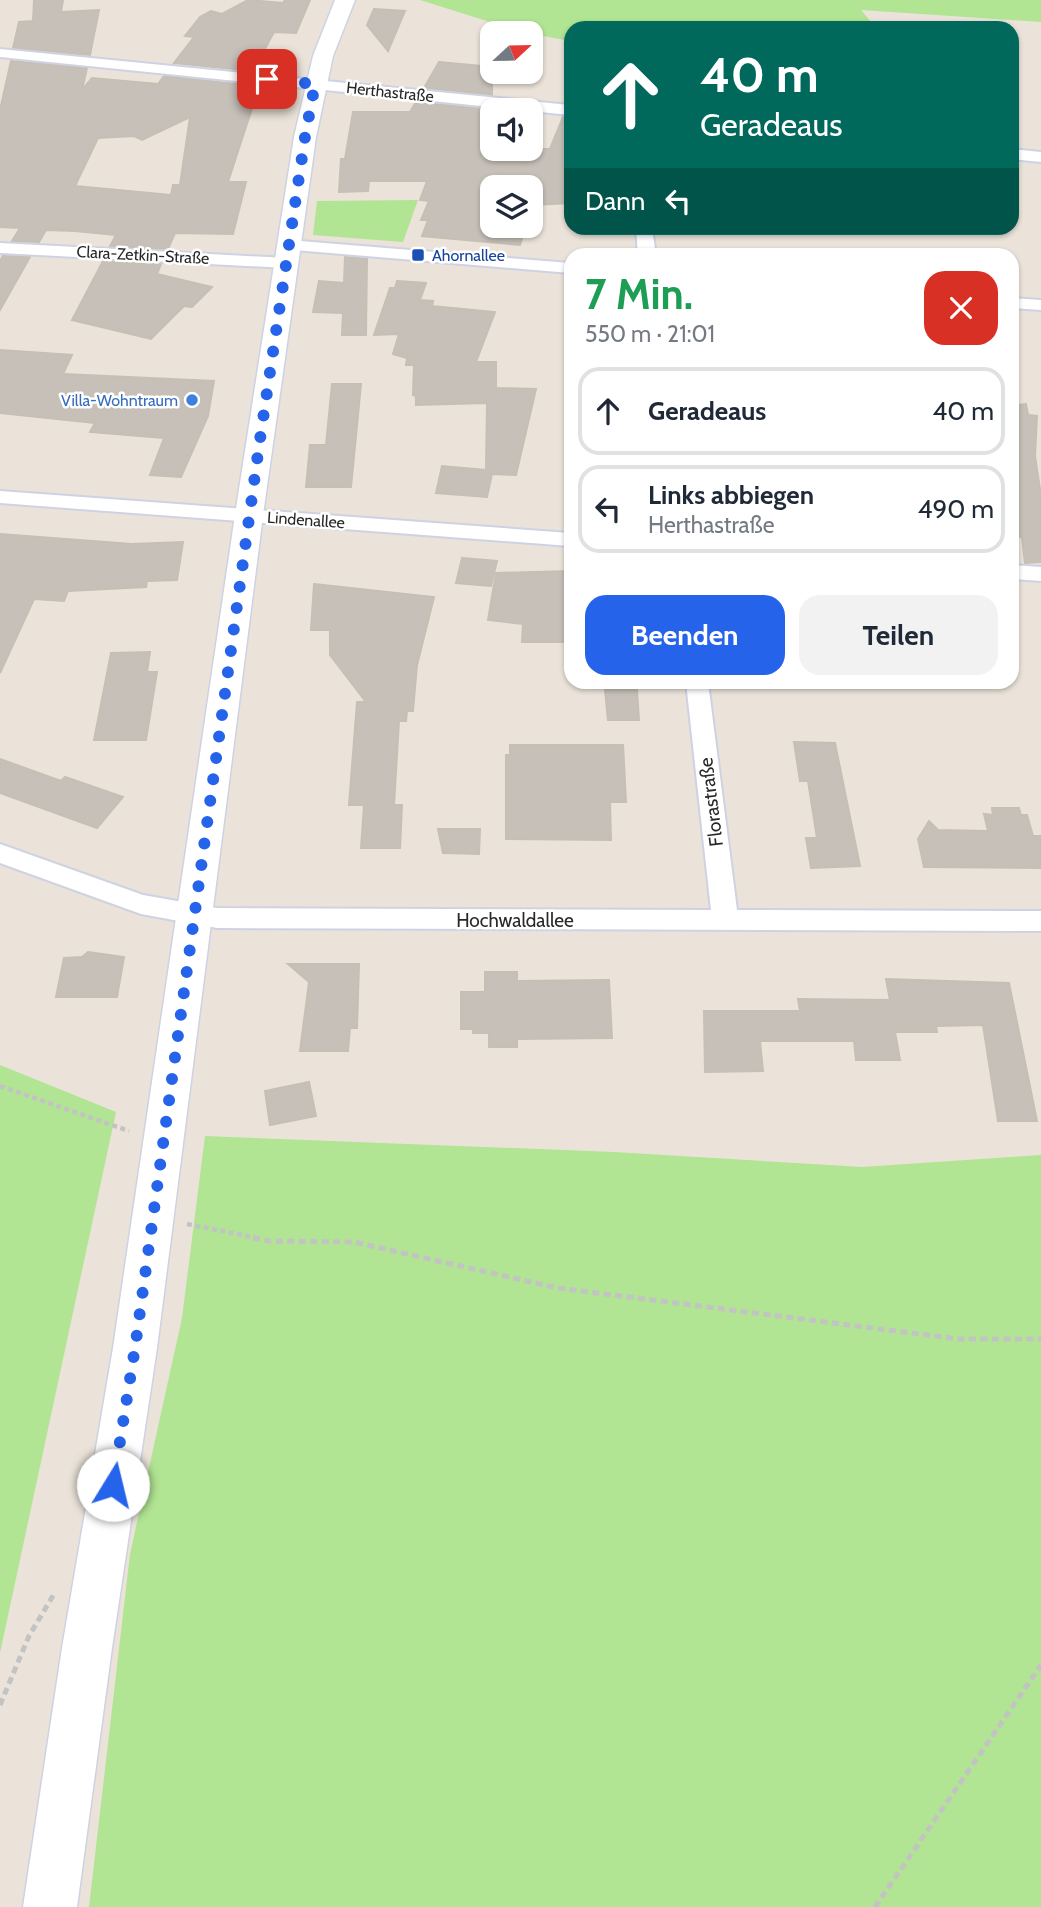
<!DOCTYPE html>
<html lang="de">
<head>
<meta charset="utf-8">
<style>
	:root { --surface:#fff; --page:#f2f2f3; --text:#1f2937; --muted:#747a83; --line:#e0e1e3; --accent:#2563eb }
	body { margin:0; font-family:Cabin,sans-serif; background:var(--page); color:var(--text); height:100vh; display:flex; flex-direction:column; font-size:26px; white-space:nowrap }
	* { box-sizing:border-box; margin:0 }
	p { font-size:23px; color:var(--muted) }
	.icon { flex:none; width:38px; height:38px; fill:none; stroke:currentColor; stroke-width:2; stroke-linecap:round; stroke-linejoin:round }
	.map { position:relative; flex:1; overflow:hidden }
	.panel { position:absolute; left:564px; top:248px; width:455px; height:441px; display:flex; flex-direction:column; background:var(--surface); border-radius:21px; box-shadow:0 2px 5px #0004 }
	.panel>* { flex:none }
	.hud { position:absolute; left:564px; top:21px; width:455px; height:214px; border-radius:21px; box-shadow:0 2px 5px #0004; background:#00695c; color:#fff; overflow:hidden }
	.needle { width:46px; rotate:68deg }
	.tools { position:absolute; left:480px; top:21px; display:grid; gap:14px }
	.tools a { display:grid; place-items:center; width:63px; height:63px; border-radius:14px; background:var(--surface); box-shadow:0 2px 5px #0004; font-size:35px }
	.pin { position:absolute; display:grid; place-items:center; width:60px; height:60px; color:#fff; margin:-30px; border-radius:14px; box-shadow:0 4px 10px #0006 }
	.me { position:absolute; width:77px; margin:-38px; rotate:9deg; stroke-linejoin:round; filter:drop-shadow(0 0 5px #0008) }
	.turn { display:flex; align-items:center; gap:24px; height:147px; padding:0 21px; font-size:32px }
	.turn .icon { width:91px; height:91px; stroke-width:2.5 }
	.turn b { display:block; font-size:49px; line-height:60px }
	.then { display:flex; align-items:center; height:66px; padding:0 21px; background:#0003; gap:14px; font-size:26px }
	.round { display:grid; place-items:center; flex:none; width:74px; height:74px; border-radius:21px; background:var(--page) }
	.headline { display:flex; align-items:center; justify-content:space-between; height:119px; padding:0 21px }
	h1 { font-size:42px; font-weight:700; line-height:52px; color:#1e9e55 }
	.action { display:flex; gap:14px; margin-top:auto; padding:14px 21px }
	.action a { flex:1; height:80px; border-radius:21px; background:var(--accent); color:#fff; font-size:28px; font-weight:700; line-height:80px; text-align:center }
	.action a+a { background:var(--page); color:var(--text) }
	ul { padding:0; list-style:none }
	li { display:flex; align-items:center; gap:21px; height:88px; margin:0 14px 10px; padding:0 7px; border:4px solid var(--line); border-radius:21px }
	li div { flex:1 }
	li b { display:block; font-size:26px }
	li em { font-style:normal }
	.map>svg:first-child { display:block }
	.green { fill:#b1e493 }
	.building { fill:#c6c0b9; stroke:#c6bfb3; stroke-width:2; fill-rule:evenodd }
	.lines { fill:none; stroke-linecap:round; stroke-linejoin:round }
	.street-casing { stroke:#ced2e2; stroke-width:4 }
	.secondary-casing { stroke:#ced2e2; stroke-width:3 }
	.path-far1 { stroke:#c3c3c3; stroke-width:4.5; stroke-dasharray:5 3.5; stroke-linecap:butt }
	.path { stroke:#c3c3c3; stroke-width:5; stroke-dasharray:7 4.5; stroke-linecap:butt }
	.street { fill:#fff; fill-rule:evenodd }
	.secondary { fill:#fff; fill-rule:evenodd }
	.route { stroke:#2563eb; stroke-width:12; stroke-dasharray:0 21.6 }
	.transit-dot { fill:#1a4fb4; stroke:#fff; stroke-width:2.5 }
	.shop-dot { fill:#3f7fe0; stroke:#fff; stroke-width:2.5 }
	.labels { text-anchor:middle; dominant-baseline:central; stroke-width:5; stroke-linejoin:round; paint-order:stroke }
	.far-street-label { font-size:16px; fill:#282828; stroke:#fff }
	.far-transit-label { font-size:16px; fill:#164399; stroke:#fff; text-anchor:start }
	.far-shop-label { font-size:16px; fill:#366cbe; stroke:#fff; text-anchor:end }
	.street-label { font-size:19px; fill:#282828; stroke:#fff }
</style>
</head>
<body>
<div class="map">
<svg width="1041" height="1907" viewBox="0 0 1041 1907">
	<rect width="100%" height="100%" fill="#ebe3d9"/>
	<g class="green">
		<polygon points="420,0 1041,0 1041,22 861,10 876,28 570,28 570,41 522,32"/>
		<polygon points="418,200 403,242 313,235 317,201"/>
		<polygon points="0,1065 116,1112 0,1653"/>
		<polygon points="205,1136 614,1152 862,1167 1041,1155 1041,1907 89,1907 130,1554 182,1318"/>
	</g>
	<g class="building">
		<polygon points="34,0 63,0 61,12 99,10 90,55 13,48 19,22 33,21"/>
		<polygon points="248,0 283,3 285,0 310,0 296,33 274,32 253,71 174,63 194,37 185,36 200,17 211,11 222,14"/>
		<polygon points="374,9 405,11 388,51 367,25"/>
		<path d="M11,61l76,7 -5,22 10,-12 66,6 6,-8 83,9 -5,11h14l-28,86h18l-13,52 -58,-1 -7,16 -58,-3 6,-11 -41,-4 -29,-1 -7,12 -27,-1 8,-13 -20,-1v-117zM190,117l-10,68h-7l-2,10 -96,-9 23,-48 36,-2 8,4z"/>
		<polygon points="439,62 492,67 492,95 424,88"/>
		<polygon points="416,102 492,110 492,149 550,149 563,117 570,117 570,203 533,205 530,213 530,187 492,187 492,226 526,226 520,245 422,236 428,220 421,220 429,201 420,200 427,181 369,181 368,191 339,192 341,159 345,159 353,112 410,112"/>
		<polygon points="3,256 30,257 0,310 0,261"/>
		<polygon points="345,257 367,259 366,335 342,335 343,313 313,312 319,281 344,283"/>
		<polygon points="103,261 161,264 157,274 212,287 192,307 184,306 151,339 72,320"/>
		<polygon points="397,281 426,283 420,300 433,301 432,306 495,312 476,362 496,362 496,388 536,389 516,475 492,474 487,497 436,493 442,466 486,470 487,403 416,405 416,396 413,395 414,365 406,365 407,358 393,354 399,334 374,335 390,288 395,288"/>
		<polygon points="0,350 72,355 63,374 214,381 208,416 181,477 150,475 164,438 90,432 95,423 0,413"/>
		<polygon points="332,384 361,384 351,487 306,487 310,445 326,445"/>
		<polygon points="1026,404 1028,415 1037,416 1035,456 1041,496 1041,562 1025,563 1022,537 1012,536 1012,508 1018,509 1012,461 1012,406"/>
		<polygon points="0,534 132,544 183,542 177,580 147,581 146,587 68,591 64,601 34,599 0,673"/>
		<polygon points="462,558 497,561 491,586 456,583"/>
		<polygon points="570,571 570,604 564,604 564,642 522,642 523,624 488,620 496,573"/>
		<polygon points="314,584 434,597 417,665 413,711 407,711 406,721 399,721 394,805 402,805 400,848 361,848 364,805 349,805 357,702 366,702 330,655 330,630 311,630"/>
		<polygon points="150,652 147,672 157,672 146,740 94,740 111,653"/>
		<polygon points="605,690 637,690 639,720 608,720"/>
		<polygon points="794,742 835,743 860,866 811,868 806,838 817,838 808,781 800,781"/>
		<polygon points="510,745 623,745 626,802 610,802 611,840 506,839 506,755 510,755"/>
		<polygon points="0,759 61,781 65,777 123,797 97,828 0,793"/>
		<polygon points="992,808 1019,808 1021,815 1027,815 1033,836 1041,836 1041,868 924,867 918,839 929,821 938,830 988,831 984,814 993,815"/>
		<polygon points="438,829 480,829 479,854 443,853"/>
		<polygon points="88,952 124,957 117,997 56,997 64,958 82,957"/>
		<polygon points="288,964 359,964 357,1028 350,1028 348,1051 300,1051 309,982"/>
		<polygon points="485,972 517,972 517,981 609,980 612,1038 517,1039 517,1047 489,1047 489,1033 473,1033 473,1029 461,1029 461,992 485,992"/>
		<polygon points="886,979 1009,983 1037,1121 998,1121 983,1025 936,1026 937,1032 895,1032 900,1060 856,1060 854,1041 760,1041 763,1071 705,1072 704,1011 800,1011 798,999 890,1000"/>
		<polygon points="309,1082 316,1116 270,1125 265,1091"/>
	</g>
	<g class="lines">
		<defs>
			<g id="street">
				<polygon points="0,49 570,105 570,115 0,57"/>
				<polygon points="1012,149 1041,152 1041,162 1012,159"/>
				<polygon points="636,228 652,228 656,256 638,256"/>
				<polygon points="288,240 570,263 570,273 282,249 279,245"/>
				<polygon points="0,243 286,258 295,263 286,268 0,253"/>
				<polygon points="1012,298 1041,300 1041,310 1012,308"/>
				<polygon points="0,491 570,533 570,546 0,503"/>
				<polygon points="1012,565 1041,567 1041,581 1012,579"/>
				<polygon points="686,682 708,682 737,910 1041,911 1041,931 217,928 141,914 0,863 0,844 143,895 217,908 711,910"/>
			</g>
			<polygon id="secondary" points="335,0 355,0 333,56 316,137 263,515 157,1348 112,1648 77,1907 23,1907 62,1648 113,1348 235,515 294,137 313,56"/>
		</defs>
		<use href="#street" class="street-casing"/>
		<use href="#secondary" class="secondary-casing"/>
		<g class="path-far1">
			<polyline points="0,1086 129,1131"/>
			<polyline points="187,1224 262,1239"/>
		</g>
		<g class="path">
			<polyline points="253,1238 269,1241 354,1242 558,1288 959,1339 1041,1339"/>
			<polyline points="0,1705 29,1636 54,1594"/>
			<polyline points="875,1907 1041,1665"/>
		</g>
		<use href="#street" class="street"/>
		<use href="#secondary" class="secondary"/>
	</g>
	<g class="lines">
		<polyline class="route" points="113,1485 135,1348 259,446 305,137 315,84 267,79"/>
	</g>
	<rect class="transit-dot" x="411" y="248" width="14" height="14" rx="3.5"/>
	<circle class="shop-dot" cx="192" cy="400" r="7"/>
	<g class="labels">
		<g class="far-street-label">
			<text transform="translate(390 92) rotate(6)">Herthastraße</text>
			<text transform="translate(143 255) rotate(3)">Clara-Zetkin-Straße</text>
			<text transform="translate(306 520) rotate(4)">Lindenallee</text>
		</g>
		<g class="far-transit-label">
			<text x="432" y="255">Ahornallee</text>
		</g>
		<g class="far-shop-label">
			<text x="178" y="400">Villa-Wohntraum</text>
		</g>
		<g class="street-label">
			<text transform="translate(711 802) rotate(-97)">Florastraße</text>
			<text x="515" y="920">Hochwaldallee</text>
		</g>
	</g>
</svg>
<div class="tools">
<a><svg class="needle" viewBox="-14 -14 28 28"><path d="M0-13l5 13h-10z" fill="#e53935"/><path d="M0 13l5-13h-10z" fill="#747a83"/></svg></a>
<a><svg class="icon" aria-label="sound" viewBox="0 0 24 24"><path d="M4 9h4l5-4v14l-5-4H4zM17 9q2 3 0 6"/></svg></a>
<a><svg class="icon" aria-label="layers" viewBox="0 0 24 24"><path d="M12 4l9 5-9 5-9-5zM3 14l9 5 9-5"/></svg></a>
</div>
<div class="pin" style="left:267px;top:79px;background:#d93025"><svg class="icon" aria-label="arrive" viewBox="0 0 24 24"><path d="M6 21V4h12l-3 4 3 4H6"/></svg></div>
<svg class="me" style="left:113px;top:1485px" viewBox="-20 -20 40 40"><circle r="19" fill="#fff"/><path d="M0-13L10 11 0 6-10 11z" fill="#2563eb"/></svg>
<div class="hud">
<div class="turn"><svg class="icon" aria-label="ahead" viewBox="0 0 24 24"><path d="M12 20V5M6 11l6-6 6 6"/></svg><div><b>40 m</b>Geradeaus</div></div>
<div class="then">Dann<svg class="icon" aria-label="left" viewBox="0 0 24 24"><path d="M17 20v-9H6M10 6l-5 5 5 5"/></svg></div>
</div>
<section class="panel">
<div class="headline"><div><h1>7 Min.</h1><p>550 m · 21:01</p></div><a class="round" style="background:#d93025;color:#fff"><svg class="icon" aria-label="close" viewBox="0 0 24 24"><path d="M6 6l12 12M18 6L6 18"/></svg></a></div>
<ul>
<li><svg class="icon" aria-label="ahead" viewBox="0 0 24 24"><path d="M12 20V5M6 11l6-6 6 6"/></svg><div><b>Geradeaus</b></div><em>40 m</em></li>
<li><svg class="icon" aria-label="left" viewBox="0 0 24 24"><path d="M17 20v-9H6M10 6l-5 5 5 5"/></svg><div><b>Links abbiegen</b><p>Herthastraße</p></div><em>490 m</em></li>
</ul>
<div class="action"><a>Beenden</a><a>Teilen</a></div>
</section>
</div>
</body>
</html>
